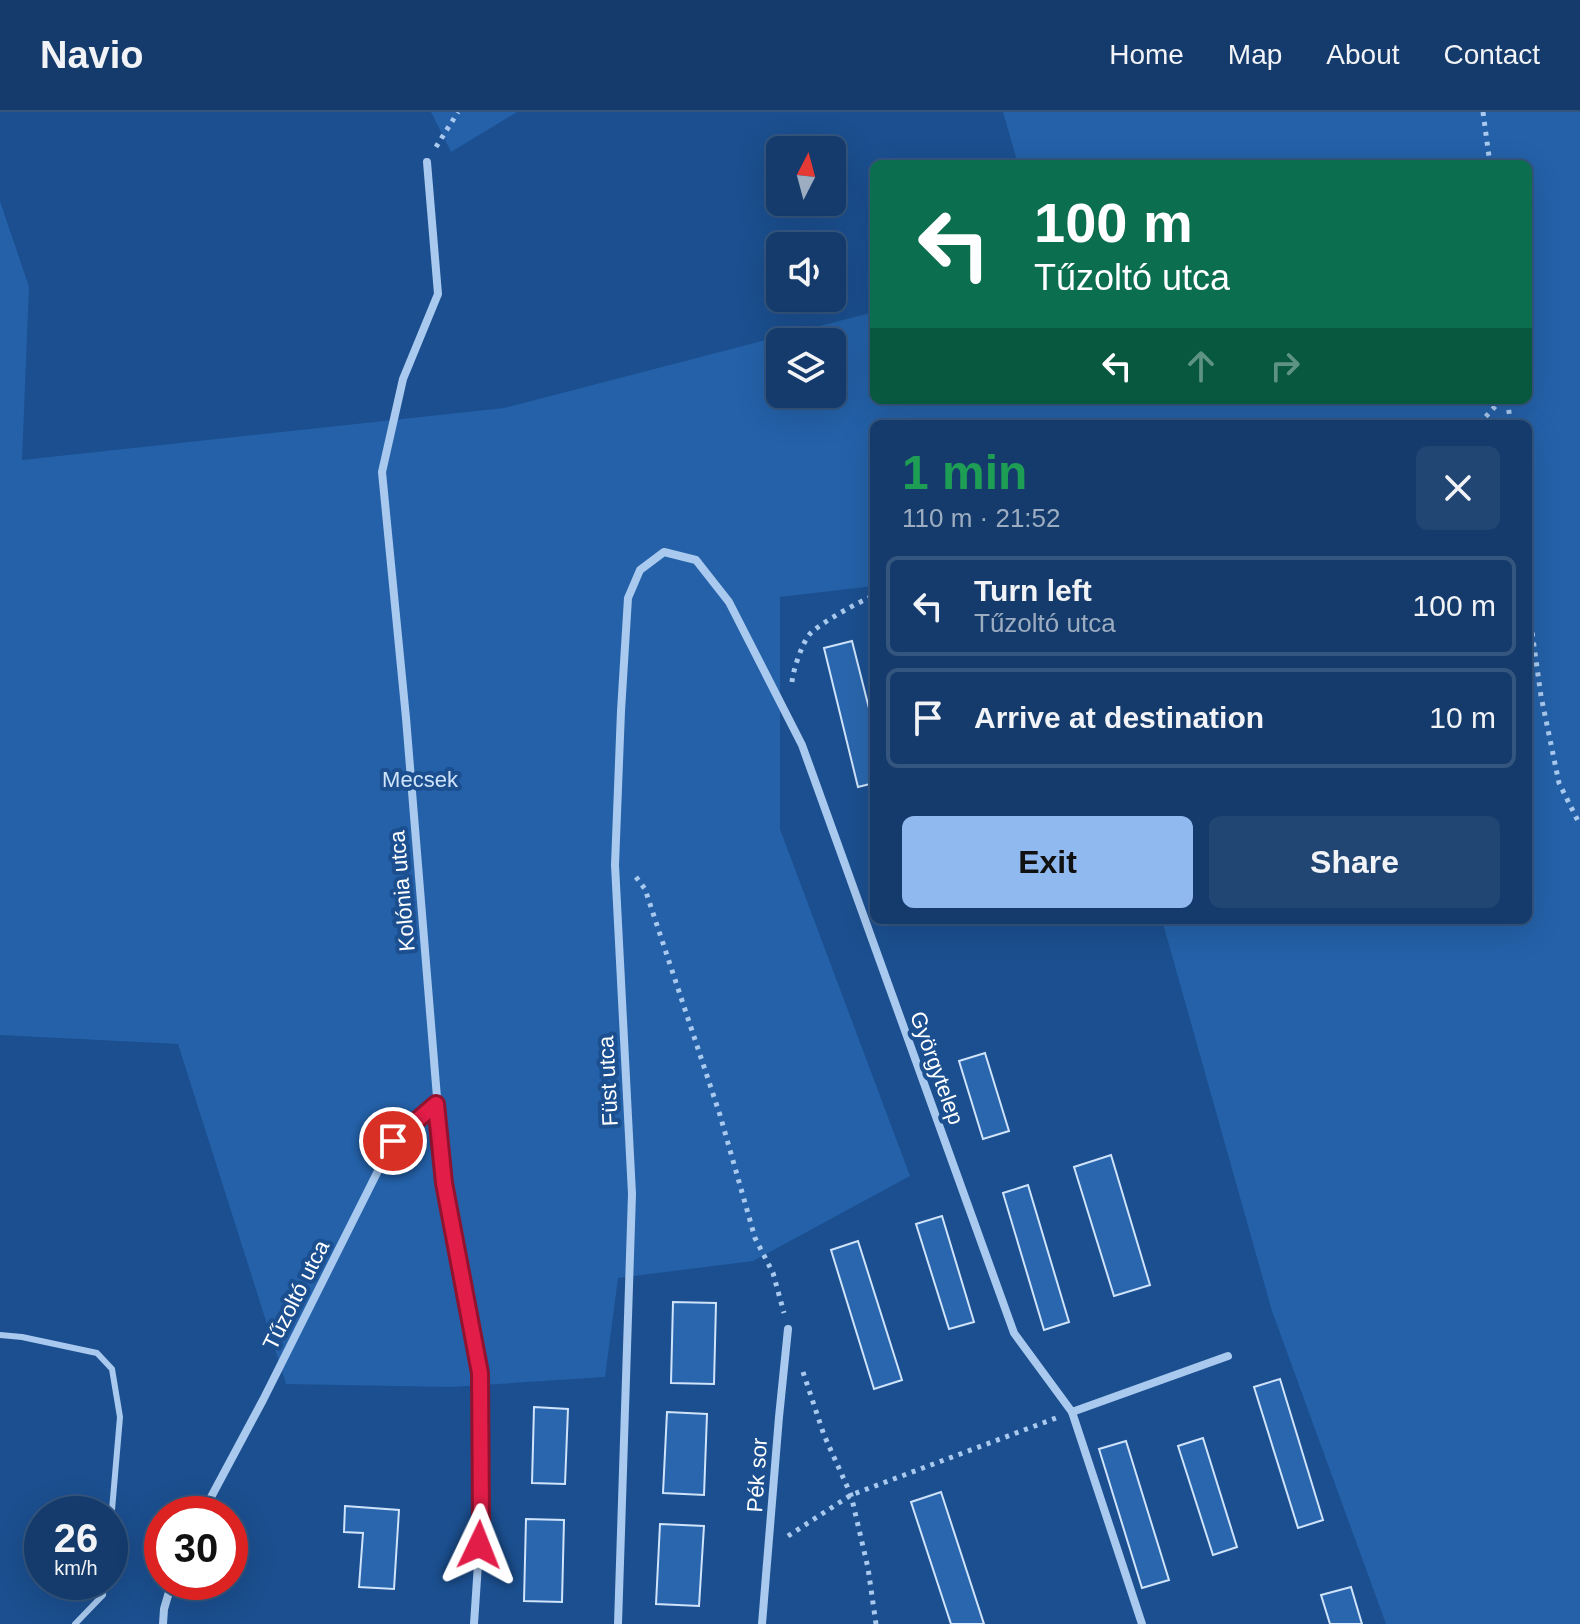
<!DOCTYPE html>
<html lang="en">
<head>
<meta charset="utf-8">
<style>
	:root { --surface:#143b6b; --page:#214673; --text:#f1f3f6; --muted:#9dadc1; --line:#33557e; --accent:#90b9f0 }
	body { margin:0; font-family:Helvetica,sans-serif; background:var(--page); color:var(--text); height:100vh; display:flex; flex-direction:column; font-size:30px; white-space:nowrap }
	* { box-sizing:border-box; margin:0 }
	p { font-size:26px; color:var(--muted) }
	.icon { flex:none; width:44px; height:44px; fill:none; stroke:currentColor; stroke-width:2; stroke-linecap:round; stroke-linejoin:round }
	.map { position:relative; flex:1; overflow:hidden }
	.panel { position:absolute; left:870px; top:308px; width:662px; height:504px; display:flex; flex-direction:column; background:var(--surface); border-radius:12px; box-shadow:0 8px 32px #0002,0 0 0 2px var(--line) }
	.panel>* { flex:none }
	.hud { position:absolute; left:870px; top:48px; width:662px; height:244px; border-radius:12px; box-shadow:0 8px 32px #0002,0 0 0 2px var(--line); background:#0b6e4f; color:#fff; overflow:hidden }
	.needle { width:52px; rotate:6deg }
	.buttons { position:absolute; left:766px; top:24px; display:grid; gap:16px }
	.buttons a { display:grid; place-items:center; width:80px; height:80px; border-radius:12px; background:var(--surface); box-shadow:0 8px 32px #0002,0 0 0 2px var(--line); font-size:40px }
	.speed { position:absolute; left:24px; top:1384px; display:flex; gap:16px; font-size:40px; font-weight:700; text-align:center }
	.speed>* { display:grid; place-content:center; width:104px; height:104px; border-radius:50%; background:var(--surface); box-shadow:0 8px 32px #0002,0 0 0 2px var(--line); line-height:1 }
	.speed small { font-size:20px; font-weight:400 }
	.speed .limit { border:12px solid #d22; background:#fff; color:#111 }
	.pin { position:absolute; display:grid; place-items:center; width:68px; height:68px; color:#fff; margin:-34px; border:4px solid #fff; border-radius:50%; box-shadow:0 2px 8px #0007 }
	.me { position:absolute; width:88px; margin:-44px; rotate:2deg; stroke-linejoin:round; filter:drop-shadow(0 0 6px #0008) }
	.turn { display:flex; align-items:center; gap:28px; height:168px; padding:0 32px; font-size:36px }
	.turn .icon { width:104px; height:104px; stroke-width:2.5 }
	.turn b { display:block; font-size:56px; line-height:68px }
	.lanes { display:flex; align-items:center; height:76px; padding:0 32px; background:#0003; justify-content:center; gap:40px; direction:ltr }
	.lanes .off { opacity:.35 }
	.round { display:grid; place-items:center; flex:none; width:84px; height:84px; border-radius:12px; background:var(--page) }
	.headline { display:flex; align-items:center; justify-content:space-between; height:136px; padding:0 32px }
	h1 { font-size:48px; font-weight:600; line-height:60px; color:#1e9e55 }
	.action { display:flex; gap:16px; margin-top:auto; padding:16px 32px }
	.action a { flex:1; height:92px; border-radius:12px; background:var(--accent); color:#111; font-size:32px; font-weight:600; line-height:92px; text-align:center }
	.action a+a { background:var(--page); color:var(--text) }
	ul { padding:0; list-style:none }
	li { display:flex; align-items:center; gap:24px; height:100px; margin:0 16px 12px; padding:0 16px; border:4px solid var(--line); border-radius:12px }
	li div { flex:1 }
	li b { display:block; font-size:30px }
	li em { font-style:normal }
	header { display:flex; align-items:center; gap:48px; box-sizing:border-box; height:112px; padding:0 40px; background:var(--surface); border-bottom:2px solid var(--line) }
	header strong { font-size:38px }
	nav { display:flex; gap:44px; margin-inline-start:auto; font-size:28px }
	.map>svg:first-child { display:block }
	.green { fill:#2461a8; fill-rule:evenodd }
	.building { fill:#2a66ad; stroke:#cfe3fa; stroke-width:2 }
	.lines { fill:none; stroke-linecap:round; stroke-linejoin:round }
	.path { stroke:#a9c9ee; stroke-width:5; stroke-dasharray:4 6; stroke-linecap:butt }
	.lane { stroke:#a9c9ee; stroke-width:6 }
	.street { stroke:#a9c9ee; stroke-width:8 }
	.route-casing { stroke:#92132f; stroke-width:20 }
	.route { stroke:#e11d48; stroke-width:14 }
	.labels { text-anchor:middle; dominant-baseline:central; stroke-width:8; stroke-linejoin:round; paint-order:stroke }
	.park-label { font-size:22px; fill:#cfe3fa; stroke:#1b4f8f }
	.street-label { font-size:22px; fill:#fff; stroke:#1b4f8f }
</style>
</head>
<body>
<header>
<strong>Navio</strong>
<nav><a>Home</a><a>Map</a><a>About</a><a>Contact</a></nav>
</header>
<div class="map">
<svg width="1580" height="1512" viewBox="0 0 1580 1512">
	<rect width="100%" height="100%" fill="#1b4f8f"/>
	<g class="green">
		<polygon points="431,0 517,0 451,40"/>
		<path d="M1003,0h577v1512h-194l-114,-313 -110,-391h366v-496h-654v162l-94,11v232l130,347 -157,85 -135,17 -13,99 -153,10 -166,-3 -108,-340 -178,-9v-834l29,86 -7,173 482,-52 370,-96v88h654v-236h-510zM780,230h52v52h-52z"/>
	</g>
	<g class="building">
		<polygon points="852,529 874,616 874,671 858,675 824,536"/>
		<polygon points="985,941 1009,1019 983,1027 959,949"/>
		<polygon points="1111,1043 1150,1173 1114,1184 1074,1055"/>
		<polygon points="1028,1073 1069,1210 1044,1218 1003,1081"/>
		<polygon points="942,1104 974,1210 949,1217 916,1112"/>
		<polygon points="858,1129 902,1268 874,1277 831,1138"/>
		<polygon points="673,1190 716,1191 714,1272 671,1271"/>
		<polygon points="1280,1267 1323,1408 1298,1416 1254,1275"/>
		<polygon points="534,1295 568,1297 565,1372 532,1371"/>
		<polygon points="667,1300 707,1302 704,1383 663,1381"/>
		<polygon points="1203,1326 1237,1435 1213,1443 1178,1334"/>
		<polygon points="1126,1329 1169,1468 1142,1476 1099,1337"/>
		<polygon points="941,1380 984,1512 951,1512 911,1390"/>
		<polygon points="345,1394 399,1398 394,1477 359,1475 363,1421 344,1420"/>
		<polygon points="526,1407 564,1408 562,1490 524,1489"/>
		<polygon points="660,1412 704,1414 699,1494 656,1492"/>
		<polygon points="1351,1475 1362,1512 1330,1512 1321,1483"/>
	</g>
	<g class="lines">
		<g class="path">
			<polyline points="1483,0 1490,52"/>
			<polyline points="436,35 458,0"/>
			<polyline points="1507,288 1511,312"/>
			<polyline points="1479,312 1501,288"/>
			<polyline points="1528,491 1541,584 1559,671 1580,713"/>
			<path d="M792,570c1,-12 10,-38 17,-47 8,-10 52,-35 65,-39"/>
			<polyline points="636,765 645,777 720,1003 755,1126 773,1161 784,1201"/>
			<polyline points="803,1260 824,1323 851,1383 868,1456 876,1512"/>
			<polyline points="788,1424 851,1383 1056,1306"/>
		</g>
		<g class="lane">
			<polyline points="0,1223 22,1225 97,1241 112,1257 120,1305 110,1421"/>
			<polyline points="75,1512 103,1483 104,1470"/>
		</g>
		<g class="street">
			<polyline points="427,50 438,182 403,267 382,360 406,606 444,1071 480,1261 481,1407 474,1512"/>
			<polyline points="1072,1300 1228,1244"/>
			<polyline points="202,1402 263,1288 393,1029 436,992"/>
			<polyline points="163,1512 164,1497 172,1470"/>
			<polyline points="618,1512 632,1082 615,753 621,599 628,486 640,458 664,440 696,448 729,490 802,633 1014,1221 1072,1300 1142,1512"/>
			<polyline points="762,1512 779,1305 788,1217"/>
		</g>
	</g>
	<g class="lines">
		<defs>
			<polyline id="route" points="393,1029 436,992 444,1071 480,1261 481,1407 479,1433"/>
		</defs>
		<use href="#route" class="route-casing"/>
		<use href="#route" class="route"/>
	</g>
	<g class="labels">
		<g class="park-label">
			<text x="420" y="667">Mecsek</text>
		</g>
		<g class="street-label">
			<text transform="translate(402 779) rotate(-95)">Kolónia utca</text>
			<text transform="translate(937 956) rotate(70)">Györgytelep</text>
			<text transform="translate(608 969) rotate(-93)">Füst utca</text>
			<text transform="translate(296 1183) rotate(-63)">Tűzoltó utca</text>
			<text transform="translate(757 1363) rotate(-86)">Pék sor</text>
		</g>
	</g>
</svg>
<div class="buttons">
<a><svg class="needle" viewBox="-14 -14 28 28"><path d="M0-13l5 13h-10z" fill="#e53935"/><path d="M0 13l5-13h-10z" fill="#9dadc1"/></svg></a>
<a><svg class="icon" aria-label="sound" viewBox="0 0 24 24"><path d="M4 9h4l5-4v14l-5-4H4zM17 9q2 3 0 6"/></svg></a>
<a><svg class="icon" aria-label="layers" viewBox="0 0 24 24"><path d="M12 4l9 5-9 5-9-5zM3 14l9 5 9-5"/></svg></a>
</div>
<div class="speed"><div>26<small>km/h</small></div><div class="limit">30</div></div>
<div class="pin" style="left:393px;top:1029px;background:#d93025"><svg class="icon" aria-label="arrive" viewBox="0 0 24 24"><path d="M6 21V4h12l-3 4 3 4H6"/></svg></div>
<svg class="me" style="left:479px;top:1433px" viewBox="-20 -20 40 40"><path d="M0-17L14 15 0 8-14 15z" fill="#e11d48" stroke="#fff" stroke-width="4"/></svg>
<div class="hud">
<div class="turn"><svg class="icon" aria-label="left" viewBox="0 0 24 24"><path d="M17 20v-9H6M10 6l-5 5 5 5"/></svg><div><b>100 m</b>Tűzoltó utca</div></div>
<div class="lanes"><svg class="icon" aria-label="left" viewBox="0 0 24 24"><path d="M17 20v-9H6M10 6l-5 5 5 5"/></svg><svg class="icon off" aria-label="ahead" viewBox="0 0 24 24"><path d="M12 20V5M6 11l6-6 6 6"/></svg><svg class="icon off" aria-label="right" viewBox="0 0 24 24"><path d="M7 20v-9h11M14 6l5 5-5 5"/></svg></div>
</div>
<section class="panel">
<div class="headline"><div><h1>1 min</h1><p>110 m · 21:52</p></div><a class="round"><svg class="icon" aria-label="close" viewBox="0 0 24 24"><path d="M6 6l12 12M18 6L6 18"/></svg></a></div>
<ul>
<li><svg class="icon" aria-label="left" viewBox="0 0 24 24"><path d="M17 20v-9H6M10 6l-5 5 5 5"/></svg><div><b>Turn left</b><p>Tűzoltó utca</p></div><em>100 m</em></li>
<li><svg class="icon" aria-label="arrive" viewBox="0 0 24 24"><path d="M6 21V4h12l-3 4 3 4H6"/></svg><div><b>Arrive at destination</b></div><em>10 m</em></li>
</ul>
<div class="action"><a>Exit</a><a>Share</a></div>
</section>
</div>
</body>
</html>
